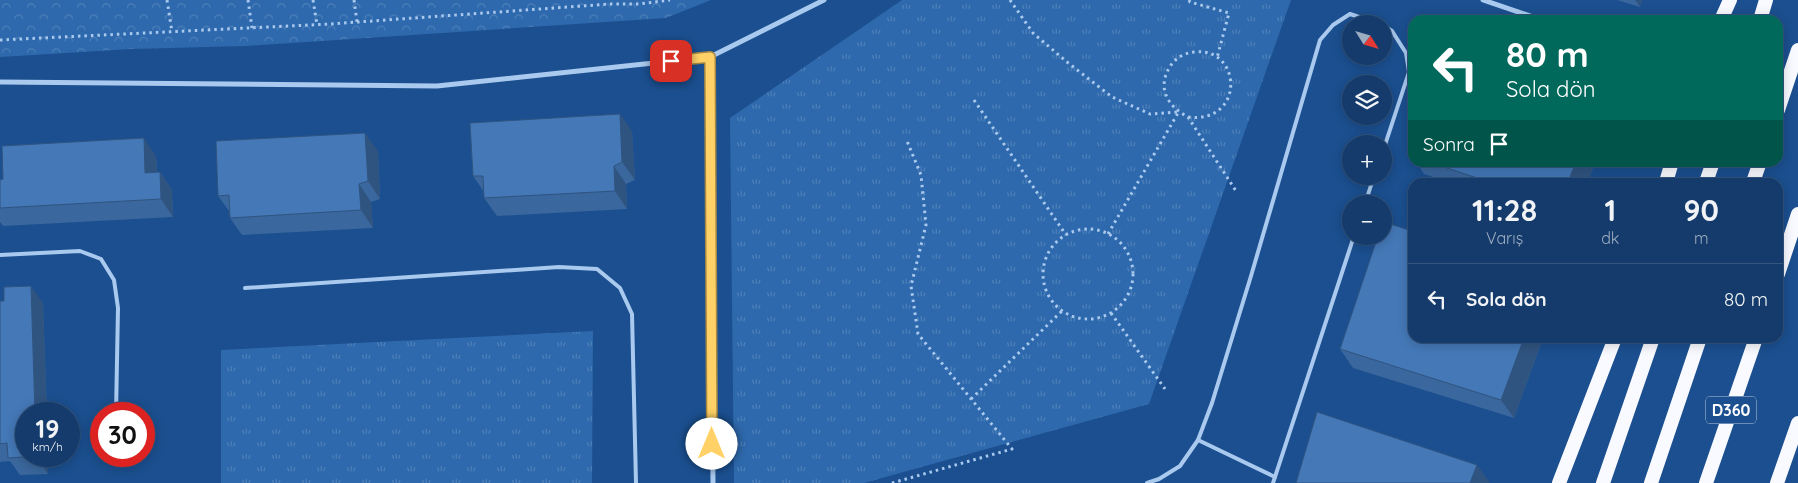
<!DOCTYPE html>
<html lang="tr">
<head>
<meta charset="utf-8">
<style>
	:root { --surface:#143b6b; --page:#214673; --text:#f1f3f6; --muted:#9dadc1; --line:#33557e }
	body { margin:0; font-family:Quicksand,sans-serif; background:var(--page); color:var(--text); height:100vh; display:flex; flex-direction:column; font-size:19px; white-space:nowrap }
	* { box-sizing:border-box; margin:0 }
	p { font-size:16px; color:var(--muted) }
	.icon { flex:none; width:28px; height:28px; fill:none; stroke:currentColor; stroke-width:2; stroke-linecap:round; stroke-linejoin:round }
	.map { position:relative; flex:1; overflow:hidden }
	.panel { position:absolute; left:1408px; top:178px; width:375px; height:165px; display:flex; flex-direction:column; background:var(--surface); border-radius:15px; box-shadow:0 2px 12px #0003,0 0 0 1px var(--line) }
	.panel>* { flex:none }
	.hud { position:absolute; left:1408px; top:15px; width:375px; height:152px; border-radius:15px; box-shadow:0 2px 12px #0003,0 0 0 1px var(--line); background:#00695c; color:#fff; overflow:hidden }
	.needle { width:32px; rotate:127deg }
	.tools { position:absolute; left:1342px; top:15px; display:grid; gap:10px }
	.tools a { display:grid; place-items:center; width:50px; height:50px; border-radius:50%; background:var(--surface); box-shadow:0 2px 12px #0003,0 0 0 1px var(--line); font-size:25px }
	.speed { position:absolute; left:15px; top:402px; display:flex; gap:10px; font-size:25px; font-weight:700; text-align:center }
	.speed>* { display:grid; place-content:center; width:65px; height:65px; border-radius:50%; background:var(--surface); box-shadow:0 2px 12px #0003,0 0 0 1px var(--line); line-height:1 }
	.speed small { font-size:12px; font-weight:400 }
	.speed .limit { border:8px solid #d22; background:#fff; color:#111 }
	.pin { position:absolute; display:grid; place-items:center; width:42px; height:42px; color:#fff; margin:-21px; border-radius:10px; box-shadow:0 2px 8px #0006 }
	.me { position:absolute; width:55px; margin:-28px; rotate:0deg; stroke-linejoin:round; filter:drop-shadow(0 0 4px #0008) }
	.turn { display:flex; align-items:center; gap:18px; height:105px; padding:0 15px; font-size:22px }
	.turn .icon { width:65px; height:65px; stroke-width:2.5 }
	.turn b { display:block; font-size:35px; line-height:42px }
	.then { display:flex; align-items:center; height:48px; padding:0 15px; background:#0003; gap:10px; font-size:19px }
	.eta { display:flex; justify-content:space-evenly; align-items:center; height:85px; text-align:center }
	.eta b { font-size:30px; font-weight:700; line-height:35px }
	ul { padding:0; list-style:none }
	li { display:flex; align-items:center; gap:15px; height:70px; padding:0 15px; border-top:1px solid var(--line) }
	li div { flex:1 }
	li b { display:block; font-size:19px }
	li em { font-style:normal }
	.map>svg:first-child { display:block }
	.grass { fill:url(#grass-tufts) }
	.forest { fill:url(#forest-crowns) }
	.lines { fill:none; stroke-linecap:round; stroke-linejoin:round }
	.path { stroke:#a9c9ee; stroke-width:3; stroke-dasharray:2.5 4; stroke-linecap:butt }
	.service { stroke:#a9c9ee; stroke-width:4 }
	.minor { stroke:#a9c9ee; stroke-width:5 }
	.trunk { stroke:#f8faff; stroke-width:14 }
	.wall { fill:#3a679d }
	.shaded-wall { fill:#305480 }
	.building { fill:#4478b7; stroke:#305480 }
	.route-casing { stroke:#a68842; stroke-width:12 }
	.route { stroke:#ffd166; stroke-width:9 }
	.labels { text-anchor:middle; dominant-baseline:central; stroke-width:4.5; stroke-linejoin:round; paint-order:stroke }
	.shield { fill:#1b4f8f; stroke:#bbcadd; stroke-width:1 }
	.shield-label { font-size:16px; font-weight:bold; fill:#fff }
</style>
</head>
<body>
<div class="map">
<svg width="1798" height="483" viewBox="0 0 1798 483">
	<defs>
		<pattern id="grass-tufts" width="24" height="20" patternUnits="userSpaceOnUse" patternTransform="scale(1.25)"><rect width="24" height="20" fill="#2e69ad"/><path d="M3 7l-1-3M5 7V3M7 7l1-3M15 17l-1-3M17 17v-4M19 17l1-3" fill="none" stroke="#4d80b9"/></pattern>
		<pattern id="forest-crowns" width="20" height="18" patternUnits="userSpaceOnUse" patternTransform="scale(1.25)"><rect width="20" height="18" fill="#2e69ad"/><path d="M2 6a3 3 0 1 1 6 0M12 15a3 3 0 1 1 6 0" fill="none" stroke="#4d80b9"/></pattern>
	</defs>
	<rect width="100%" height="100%" fill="#1b4f8f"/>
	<g class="grass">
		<polygon points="902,0 1291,0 1149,404 864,483 734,483 730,118"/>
		<polygon points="593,331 592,483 221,483 221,350"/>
	</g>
	<polygon class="forest" points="0,0 711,0 666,18 246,46 131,49 0,57"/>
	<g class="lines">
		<g class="path">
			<polyline points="167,0 172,32"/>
			<polyline points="248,0 252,28"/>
			<polyline points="313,0 317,25"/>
			<polyline points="354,0 357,22"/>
			<polyline points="1010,0 1033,33 1067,62 1112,97 1150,114 1177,112"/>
			<polyline points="1189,0 1190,2 1229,13 1217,58"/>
			<polyline points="0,40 330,24 610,4 639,4 670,0"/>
			<polyline points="974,100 1066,235"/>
			<path d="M1188,117c58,7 54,-71 6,-65 -9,1 -17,5 -23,13 -15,22 -4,41 17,52l48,74"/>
			<circle cx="1088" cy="274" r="45"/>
			<polyline points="1108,234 1178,113"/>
			<polyline points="1111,313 1165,389"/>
			<polyline points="971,399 1062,311"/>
			<polyline points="892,483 1012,449 918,334 911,286 926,225 921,175 907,141"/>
		</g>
		<g class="service">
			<polyline points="1384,26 1392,31 1406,53 1409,72 1384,148"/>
			<polyline points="1365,204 1374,176"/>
			<polyline points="0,255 80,251 101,259 114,280 118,308 116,414"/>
			<polyline points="245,288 559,267 597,269 620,288 632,314 636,483"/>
			<polyline points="1198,440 1275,477"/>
			<polyline points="115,460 115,456"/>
			<polyline points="1147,483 1159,479 1180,466 1198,440 1212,403 1251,276 1320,40 1333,25 1350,14 1380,24"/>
			<polyline points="1273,483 1354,236"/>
		</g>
		<g class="minor">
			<polyline points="1483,0 1542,20"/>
			<polyline points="710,57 713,483"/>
			<polyline points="0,82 437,86 710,57 824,0"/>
		</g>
		<g class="trunk">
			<polyline points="1721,20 1730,0"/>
			<polyline points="1760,20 1766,0"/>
			<polyline points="1778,110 1798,50"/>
			<polyline points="1666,182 1672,162"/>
			<polyline points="1706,182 1713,162"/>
			<polyline points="1753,182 1760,162"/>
			<polyline points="1778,274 1798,214"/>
			<polyline points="1559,483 1615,338"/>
			<polyline points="1603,483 1653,338"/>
			<polyline points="1651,483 1700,338"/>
			<polyline points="1706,483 1756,338"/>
			<polyline points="1777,483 1798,423"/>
		</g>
	</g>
	<g class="wall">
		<polygon points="1617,0 1642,0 1640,7"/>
		<polygon points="632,131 635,180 626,184 627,209 497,216 484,198 484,192 473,176"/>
		<polygon points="378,151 380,199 371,202 373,228 242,235 230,218 229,211 218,196"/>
		<polygon points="156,156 157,173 160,172 172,190 173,217 3,226 0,222 0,180"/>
		<polygon points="1416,162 1595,162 1588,182 1448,182 1424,174"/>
		<polygon points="0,301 43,303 47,414 26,414 48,456 48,474 20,475 10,461 0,462"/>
		<polygon points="1543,338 1514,418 1353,368 1340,349"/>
	</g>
	<g class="shaded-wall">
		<polygon points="1635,0 1642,0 1640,7"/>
		<polygon points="620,114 632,131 635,180 622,162"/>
		<polygon points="365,133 378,151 380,199 368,181"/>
		<polygon points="144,138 156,156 158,191 145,173"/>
		<polygon points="1576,162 1595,162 1588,182 1568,182"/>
		<polygon points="614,166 626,184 627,209 615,191"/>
		<polygon points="160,172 172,190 173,217 161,199"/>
		<polygon points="359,184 371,202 373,228 361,210"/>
		<polygon points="31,286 43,303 47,414 35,414"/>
		<polygon points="1524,338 1543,338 1514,418 1501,400"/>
		<polygon points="36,456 48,456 48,474"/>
		<polygon points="1477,465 1490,483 1470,483"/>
	</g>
	<g class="building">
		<polygon points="620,114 622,162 614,166 615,191 484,198 483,176 473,176 470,123"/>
		<polygon points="365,133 368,181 359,184 361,210 230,218 229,195 218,196 216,141"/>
		<polygon points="144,138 145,173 160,172 161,199 0,208 0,180 3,179 2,146"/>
		<polygon points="1429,162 1576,162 1568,182 1489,182"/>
		<polygon points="1384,222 1412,231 1412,338 1524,338 1501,400 1340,349 1378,236 1384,236"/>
		<polygon points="31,286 35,414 26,414 26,456 36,456 8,458 7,443 0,444 0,301 4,301 4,287"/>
		<polygon points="1317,412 1477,465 1470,483 1296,483"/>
	</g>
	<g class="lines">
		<defs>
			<polyline id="route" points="671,61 710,57 712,444"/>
		</defs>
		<use href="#route" class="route-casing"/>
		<use href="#route" class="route"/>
	</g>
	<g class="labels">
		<rect class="shield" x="1706" y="396.5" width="50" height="27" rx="4"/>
		<g class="shield-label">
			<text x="1731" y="410">D360</text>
		</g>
	</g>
</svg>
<div class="tools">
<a><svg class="needle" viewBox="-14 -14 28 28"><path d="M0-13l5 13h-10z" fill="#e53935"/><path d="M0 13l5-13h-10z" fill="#9dadc1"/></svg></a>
<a><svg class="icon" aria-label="layers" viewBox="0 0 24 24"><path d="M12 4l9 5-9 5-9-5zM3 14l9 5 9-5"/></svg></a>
<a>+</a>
<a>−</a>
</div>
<div class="speed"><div>19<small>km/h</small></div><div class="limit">30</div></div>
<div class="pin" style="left:671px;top:61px;background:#d93025"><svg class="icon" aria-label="arrive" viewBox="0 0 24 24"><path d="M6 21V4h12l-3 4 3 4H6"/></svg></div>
<svg class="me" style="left:712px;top:444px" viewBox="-20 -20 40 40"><circle r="19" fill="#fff"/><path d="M0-13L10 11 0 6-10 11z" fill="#ffd166"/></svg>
<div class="hud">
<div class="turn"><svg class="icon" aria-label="left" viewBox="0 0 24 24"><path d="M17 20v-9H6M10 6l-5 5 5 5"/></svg><div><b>80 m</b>Sola dön</div></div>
<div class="then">Sonra<svg class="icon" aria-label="arrive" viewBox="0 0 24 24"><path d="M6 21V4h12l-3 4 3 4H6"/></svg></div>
</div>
<section class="panel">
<div class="eta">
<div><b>11:28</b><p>Varış</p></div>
<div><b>1</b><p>dk</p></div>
<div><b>90</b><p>m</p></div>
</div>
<ul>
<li><svg class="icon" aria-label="left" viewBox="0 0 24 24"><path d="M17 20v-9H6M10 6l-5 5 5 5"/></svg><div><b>Sola dön</b></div><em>80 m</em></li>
</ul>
</section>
</div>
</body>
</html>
